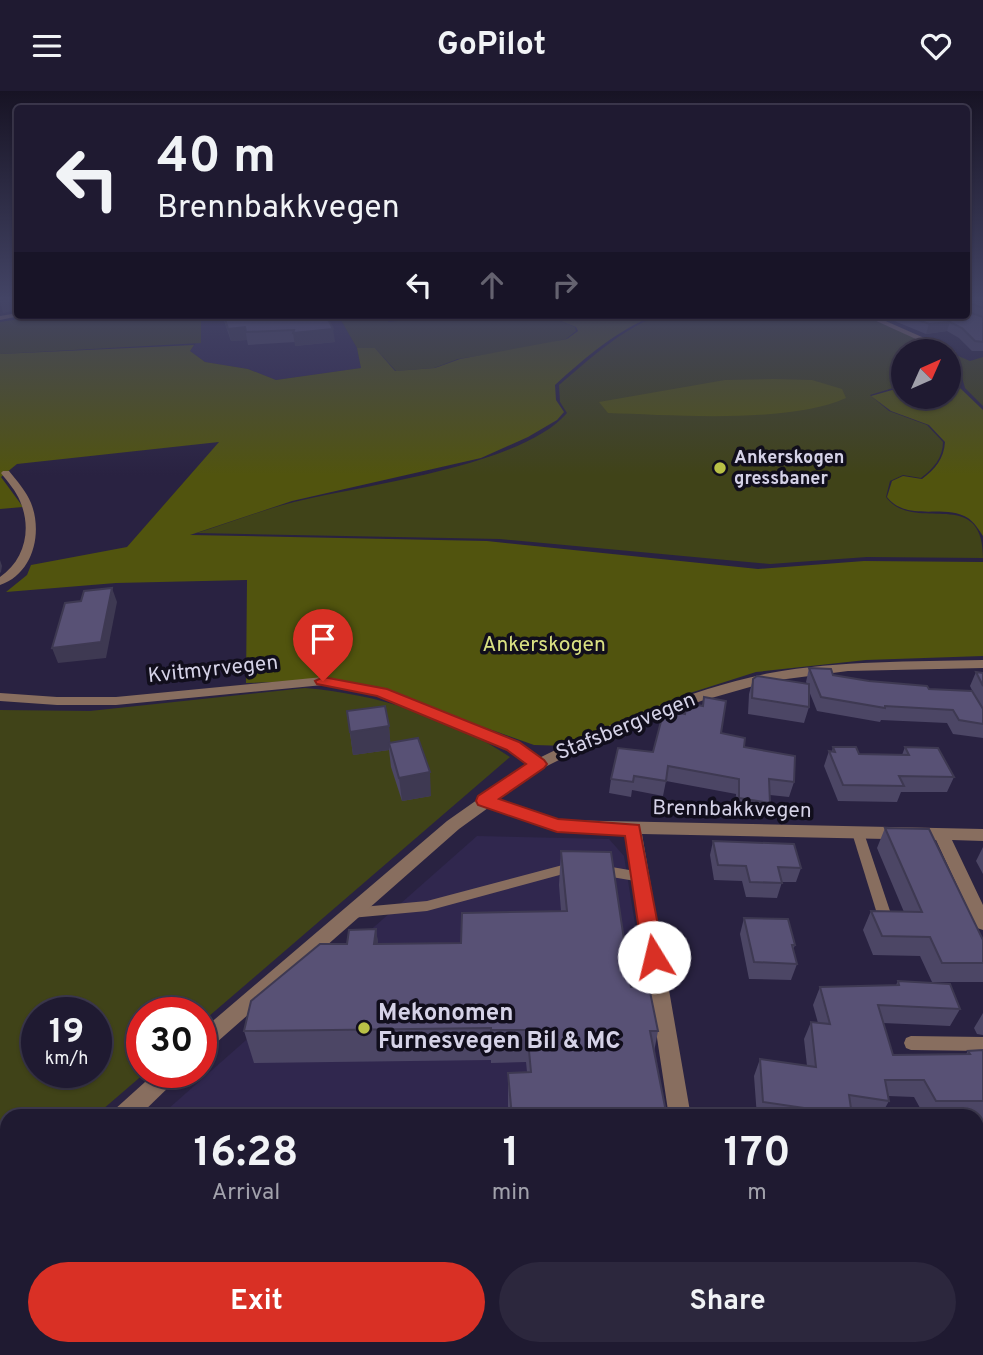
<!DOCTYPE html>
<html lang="en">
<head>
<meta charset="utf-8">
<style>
	:root { --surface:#1f1a31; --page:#2c273d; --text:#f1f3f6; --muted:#a1a1ab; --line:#3c384d; --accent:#d93025 }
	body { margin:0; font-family:Overpass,sans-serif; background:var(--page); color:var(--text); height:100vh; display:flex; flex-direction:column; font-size:26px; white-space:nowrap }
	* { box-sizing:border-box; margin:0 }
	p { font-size:23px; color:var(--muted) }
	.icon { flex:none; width:38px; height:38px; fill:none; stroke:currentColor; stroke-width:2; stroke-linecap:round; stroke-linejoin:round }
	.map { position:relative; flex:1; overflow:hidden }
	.sheet { position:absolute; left:0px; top:1018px; width:984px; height:247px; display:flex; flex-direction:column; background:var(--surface); border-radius:21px 21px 0 0; box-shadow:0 2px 5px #0004,0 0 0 2px var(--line) }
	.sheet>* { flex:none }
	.top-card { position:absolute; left:14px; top:14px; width:956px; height:214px; border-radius:7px; box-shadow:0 2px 5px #0004,0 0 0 2px var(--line); background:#1f1a31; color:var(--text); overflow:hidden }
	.needle { width:46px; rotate:45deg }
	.tools { position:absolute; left:891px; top:248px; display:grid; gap:14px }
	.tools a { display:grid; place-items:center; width:70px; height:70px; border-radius:50%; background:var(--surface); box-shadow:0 2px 5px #0004,0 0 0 2px var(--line); font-size:35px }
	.speed { position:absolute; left:21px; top:906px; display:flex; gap:14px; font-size:35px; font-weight:700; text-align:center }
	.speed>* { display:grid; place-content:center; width:91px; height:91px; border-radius:50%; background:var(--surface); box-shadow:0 2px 5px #0004,0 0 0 2px var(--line); line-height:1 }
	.speed small { font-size:18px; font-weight:400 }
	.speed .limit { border:10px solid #d22; background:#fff; color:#111 }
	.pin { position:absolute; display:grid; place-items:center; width:60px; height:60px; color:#fff; margin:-72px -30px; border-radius:50% 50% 50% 0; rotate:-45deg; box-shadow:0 0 7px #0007 }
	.pin .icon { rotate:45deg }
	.me { position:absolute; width:77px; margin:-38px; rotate:351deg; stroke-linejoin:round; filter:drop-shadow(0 0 5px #0008) }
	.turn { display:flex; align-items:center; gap:24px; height:147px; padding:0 28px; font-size:32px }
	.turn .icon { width:91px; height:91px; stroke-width:2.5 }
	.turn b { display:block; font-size:49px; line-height:60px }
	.lanes { display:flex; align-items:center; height:66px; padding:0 28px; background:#0003; justify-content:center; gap:35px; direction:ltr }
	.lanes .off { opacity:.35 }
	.eta { display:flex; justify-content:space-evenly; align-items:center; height:119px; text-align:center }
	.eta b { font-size:42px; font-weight:700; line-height:49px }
	.button { display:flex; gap:14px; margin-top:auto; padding:14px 28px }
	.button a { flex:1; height:80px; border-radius:42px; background:var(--accent); color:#fff; font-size:28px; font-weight:700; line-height:80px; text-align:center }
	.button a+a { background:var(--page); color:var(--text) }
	header { display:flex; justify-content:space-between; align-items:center; height:91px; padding:0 28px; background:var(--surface); font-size:32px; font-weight:700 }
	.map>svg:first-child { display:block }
	.built { fill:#30274e }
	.green { fill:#404318; fill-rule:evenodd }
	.forest { fill:#51540e }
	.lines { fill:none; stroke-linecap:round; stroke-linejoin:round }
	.lane { fill:#886e5f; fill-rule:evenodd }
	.street { fill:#886e5f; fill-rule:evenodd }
	.primary { fill:#e9b595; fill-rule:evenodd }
	.wall { fill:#4c4665 }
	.shaded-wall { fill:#3e3952 }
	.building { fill:#585175; stroke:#3e3952; stroke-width:2 }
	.route { fill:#d93025; stroke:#8d1f18; stroke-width:2 }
	.poi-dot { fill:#b9c046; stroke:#110e1c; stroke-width:2.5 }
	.labels { text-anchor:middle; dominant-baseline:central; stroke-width:7; stroke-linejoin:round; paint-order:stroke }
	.far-poi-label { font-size:18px; font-weight:bold; fill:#d5d2e7; stroke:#110e1c; text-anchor:start }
	.park-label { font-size:21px; fill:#d9e082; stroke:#110e1c }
	.street-label { font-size:21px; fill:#d5d2e7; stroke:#110e1c }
	.near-poi-label { font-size:24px; font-weight:bold; fill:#d5d2e7; stroke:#110e1c; text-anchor:start }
</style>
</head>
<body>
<header><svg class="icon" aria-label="menu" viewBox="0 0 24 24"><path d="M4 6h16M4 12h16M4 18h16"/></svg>GoPilot<svg class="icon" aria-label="heart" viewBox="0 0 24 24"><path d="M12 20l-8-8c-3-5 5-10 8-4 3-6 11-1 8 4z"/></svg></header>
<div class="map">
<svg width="983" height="1264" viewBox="0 0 983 1264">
	<rect width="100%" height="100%" fill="#292241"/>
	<g class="built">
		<polygon points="201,224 338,224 357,257 361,277 276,289 248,278 205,271 190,260 197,251"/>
		<polygon points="477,745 609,748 624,765 666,1025 159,1026"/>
	</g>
	<g class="green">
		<polygon points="46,224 201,224 201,252 0,263 0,231"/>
		<polygon points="338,224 392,224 388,231 415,228 474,230 476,225 547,225 575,236 576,240 566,248 528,257 458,268 434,277 396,280 375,257 357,257"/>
		<path d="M659,224h203l108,46 13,-4v49l-18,-18 -5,-18 -11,3 -1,-21h-45v33l-33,10 19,16 38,14 16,17c0,16 -10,27 -22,36l-18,-3 -13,6 -4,16c28,38 97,-13 97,61l-116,-1 -97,7 -270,-25 -303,-6c32,-10 65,-23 97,-31 69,-17 228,-36 273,-89l-7,-11 -1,-17c32,-27 60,-54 100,-70z"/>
		<path d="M305,597c71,6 146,29 205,69l-309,266v-10h-59v60h3l-50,43 -88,1v76l-7,6v-489l90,1zM37,922h59v60h-59z"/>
	</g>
	<g class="forest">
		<path d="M594,224h61c-39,16 -69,42 -100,70l1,15 8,12 -7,8 -29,17 -47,21 -189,43 -102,34 297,6 271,28 106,-8 119,1v94l-117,4 -110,12 -66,21 -122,53 -34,-1 -169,-60 -38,-5 -81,3 1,-103 -131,3 -110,9 21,-17 4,-10 96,-18 92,-105 -202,22 -16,13 22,30 -23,2v-155l194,-9 -4,6 15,11 43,7 28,11 85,-12 -4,-20h18l20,23 40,-3 25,-9 107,-20 11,-8 -2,-4 -28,-11 45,1z"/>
		<path d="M957,280l3,17 23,22v126c-4,-6 -9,-14 -15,-18 -25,-15 -60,5 -81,-21l5,-16 11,-5 19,3c13,-10 22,-20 23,-37l-16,-17 -38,-14 -20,-15 32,-9v10h45l1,-22z"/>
		<path d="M774,288l38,1 30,9 4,9c-57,26 -174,17 -238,15l-9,-11 126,-22z"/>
	</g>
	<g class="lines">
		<g class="lane">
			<polygon points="858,738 862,739 864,742 893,829 891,833 886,834 881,833 879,829 852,742 854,739"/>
			<polygon points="574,771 578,773 580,776 578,779 427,820 351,827 346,826 344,822 346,818 351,817 427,810"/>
			<polygon points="600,774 641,781 645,783 647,786 645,789 641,791 600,784 596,782 594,779 596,776"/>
			<polygon points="911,945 983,946 983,960 911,959 906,957 904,952 906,947"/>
			<polygon points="853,1258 872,1258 875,1264 855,1264"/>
		</g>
		<g class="street">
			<polygon points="18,222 20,225 0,229 0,225"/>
			<polygon points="863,224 872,224 956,261 949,263"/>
			<path d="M3,380h6c8,10 17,20 22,32 12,30 2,71 -31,82v-8c25,-17 32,-48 20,-76 -4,-10 -12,-19 -19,-28z"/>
			<path d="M983,569v8l-135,3 -77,10 -70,20 -112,44 -46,23 -45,32 60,20 425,9v12l-31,-1 31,65v25l-6,-2 -41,-88 -294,-6 49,283h-22l-43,-284 -69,-1 -69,-24 -29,21 -251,221 -7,3v-22l246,-210 81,-57 -20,-15 -130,-54 -55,-10 -207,20h-59l-57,-4v-8l57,4h59l207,-20 63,12 132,54 21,15c70,-34 155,-70 231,-85 70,-13 142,-11 213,-13z"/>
			<polygon points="155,982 179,982 176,989 138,1026 112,1026 114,1019"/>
			<polygon points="85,1258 113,1258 110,1264 82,1264"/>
			<polygon points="357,1258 383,1258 381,1264 355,1264"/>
		</g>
		<g class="primary">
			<rect x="976" y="1105" width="7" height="28"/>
			<polygon points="7,1160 7,1190 0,1191 0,1161"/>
		</g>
	</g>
	<g class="wall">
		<polygon points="966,207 983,207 983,260 972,260 959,247 947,240 926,243 880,224 966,224"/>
		<polygon points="222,224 326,224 335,251 295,255 295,251 248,254 247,249 231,250"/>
		<polygon points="397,224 467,224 465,228 398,227"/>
		<polygon points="539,224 591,224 591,226"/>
		<polygon points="809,577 833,584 869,590 975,605 970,595 976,581 983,582 983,647 953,643 947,632 881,629 880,631 817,620 809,600 809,616 804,632 748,623 749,603 753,588 807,593 806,591"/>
		<polygon points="347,620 389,635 390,652 431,705 402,710 391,676 389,659 353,664"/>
		<polygon points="721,642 744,656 794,691 789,706 770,704 770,712 766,726 735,722 736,703 666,690 663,705 632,699 631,706 609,702 611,688 653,661"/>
		<polygon points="833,656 859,663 902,664 905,656 954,686 947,701 901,701 897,711 838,710 824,675 829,660 832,660"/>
		<polygon points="885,737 983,849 983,891 932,891 920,865 873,864 863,839 871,820 904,821 877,757"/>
		<polygon points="713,750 801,777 796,791 782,791 777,807 746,806 742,790 714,789 710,764"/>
		<polygon points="983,756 983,783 976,770"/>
		<polygon points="561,760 631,896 658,940 654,961 667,1026 508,1026 508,982 527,981 526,971 491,972 491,969 254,972 244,940 347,853 376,838 378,853 461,852 561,820 559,794"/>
		<polygon points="744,827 795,854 793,859 797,873 791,889 749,888 740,843"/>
		<polygon points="898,890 960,918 950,935 883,932 893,964 966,963 968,960 983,959 983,1035 979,1026 925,1026 914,1006 888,1005 889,1010 880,1026 852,1022 851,1026 757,1026 754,985 760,968 807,975 804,948 811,931 818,932 813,914 820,896 896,894"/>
		<polygon points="983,922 983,944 977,943 974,937"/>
		<polygon points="138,1258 324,1258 324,1264 137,1264"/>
		<polygon points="600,1258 601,1264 436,1264"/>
		<polygon points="957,1258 976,1258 983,1264 959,1264"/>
	</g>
	<g class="shaded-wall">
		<polygon points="11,207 18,207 18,219 3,222 0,210"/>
		<polygon points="966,212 970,212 966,221"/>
		<polygon points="950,231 947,240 926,243 929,233"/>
		<polygon points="245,236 247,249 231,250 228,238"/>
		<polygon points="333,238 335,251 295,255 293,242"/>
		<polygon points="0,469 2,475 1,481 0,482"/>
		<polygon points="112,497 117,511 106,567 58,572 52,557"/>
		<polygon points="389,635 391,659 389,652 389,659 353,664 350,641"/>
		<polygon points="430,681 431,705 402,710 399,687"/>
		<polygon points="376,838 381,872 374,853"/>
		<polygon points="320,1258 324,1258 324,1264 322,1264"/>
	</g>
	<g class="building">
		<polygon points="966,207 983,207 983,217 970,212 966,212"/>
		<polygon points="966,220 983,226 983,251 975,250 962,237 950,231 929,233 904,224 966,224"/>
		<polygon points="224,224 326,224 333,238 293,242 294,239 246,241 245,236 228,238"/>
		<polygon points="112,497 101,551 52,557 65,512 81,510 84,500"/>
		<polygon points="809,577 831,578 833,584 869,590 927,595 929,598 972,600 983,618 983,633 959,629 953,619 885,615 885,617 821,606"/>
		<polygon points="976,581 983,582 983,595"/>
		<polygon points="757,585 809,593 809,616 752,607 753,588"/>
		<polygon points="704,606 726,610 721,642 745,647 744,656 795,665 794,691 769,688 770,712 739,707 739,688 668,675 666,690 634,685 633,691 611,688 618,657 653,661 664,619 685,623 687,612 703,615"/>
		<polygon points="385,615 389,635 350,641 347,620"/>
		<polygon points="418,647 430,681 399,687 389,652"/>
		<polygon points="833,656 856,656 859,663 909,664 905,656 938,657 954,686 899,685 904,695 843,694 829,660 835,661"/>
		<polygon points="885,737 929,738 983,849 983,872 942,872 930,846 882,845 871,820 922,821"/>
		<polygon points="713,750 794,753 801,777 778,776 782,792 750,791 746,775 718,774"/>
		<polygon points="561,760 611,761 631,896 649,896 658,940 650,940 667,1026 512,1026 508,982 531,981 527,939 491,939 491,937 244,940 251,910 320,853 347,853 349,839 376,838 374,853 461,852 462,822 567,820"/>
		<polygon points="744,827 788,828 795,854 792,854 797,873 754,871"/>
		<polygon points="898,890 950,893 960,918 878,914 893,964 970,963 968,960 983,959 983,1010 936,1010 924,989 885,989 889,1010 849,1004 852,1024 763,1011 760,968 816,976 811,931 830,933 820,896 899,894"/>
		<polygon points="976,1189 983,1189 983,1264 975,1264 973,1258 976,1258"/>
		<polygon points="138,1258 278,1258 224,1262 224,1264 137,1264"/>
		<polygon points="436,1258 600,1258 601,1264 553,1264 553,1259 472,1264 436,1264"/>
		<polygon points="663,1258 688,1258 689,1264 664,1264"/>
	</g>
	<linearGradient id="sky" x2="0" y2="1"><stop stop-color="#171324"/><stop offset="0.54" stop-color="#434465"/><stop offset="1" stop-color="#434465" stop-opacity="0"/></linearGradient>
	<rect width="983" height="384" fill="url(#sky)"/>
	<polygon class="route" points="323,586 387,598 519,651 544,669 547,673 544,677 499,708 558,728 639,734 664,866 661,872 654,875 646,872 643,866 625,745 557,741 478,714 476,710 478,705 526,673 507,659 377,605 317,593 315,590"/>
	<g class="poi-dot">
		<circle cx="720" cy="377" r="7"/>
		<circle cx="364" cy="937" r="7"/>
	</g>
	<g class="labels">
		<g class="far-poi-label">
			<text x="734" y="367">Ankerskogen<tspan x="734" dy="21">gressbaner</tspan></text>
		</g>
		<g class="park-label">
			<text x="544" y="554">Ankerskogen</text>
		</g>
		<g class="street-label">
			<text transform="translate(213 579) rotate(-6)">Kvitmyrvegen</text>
			<text transform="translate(626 636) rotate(-22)">Stafsbergvegen</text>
			<text transform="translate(732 719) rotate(1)">Brennbakkvegen</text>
		</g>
		<g class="near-poi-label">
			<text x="378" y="923">Mekonomen<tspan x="378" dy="28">Furnesvegen Bil &amp; MC</tspan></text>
		</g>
	</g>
</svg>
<div class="tools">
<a><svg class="needle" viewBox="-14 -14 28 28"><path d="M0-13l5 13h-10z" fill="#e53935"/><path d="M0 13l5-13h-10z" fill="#a1a1ab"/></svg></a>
</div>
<div class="speed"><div>19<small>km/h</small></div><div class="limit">30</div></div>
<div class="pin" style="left:323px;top:590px;background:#d93025"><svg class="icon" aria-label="arrive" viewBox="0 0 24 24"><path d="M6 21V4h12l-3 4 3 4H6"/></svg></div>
<svg class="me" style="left:654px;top:866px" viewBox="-20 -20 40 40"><circle r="19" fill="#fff"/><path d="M0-13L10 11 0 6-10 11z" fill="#d93025"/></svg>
<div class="top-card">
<div class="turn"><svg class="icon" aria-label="left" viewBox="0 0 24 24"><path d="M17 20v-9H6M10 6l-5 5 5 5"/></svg><div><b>40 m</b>Brennbakkvegen</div></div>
<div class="lanes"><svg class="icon" aria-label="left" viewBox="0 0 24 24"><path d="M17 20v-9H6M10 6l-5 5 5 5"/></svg><svg class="icon off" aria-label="ahead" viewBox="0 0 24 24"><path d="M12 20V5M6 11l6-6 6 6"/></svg><svg class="icon off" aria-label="right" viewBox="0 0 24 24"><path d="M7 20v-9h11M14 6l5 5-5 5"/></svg></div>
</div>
<section class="sheet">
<div class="eta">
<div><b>16:28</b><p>Arrival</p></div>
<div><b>1</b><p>min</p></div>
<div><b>170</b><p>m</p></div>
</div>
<div class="button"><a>Exit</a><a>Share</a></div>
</section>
</div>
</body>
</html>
